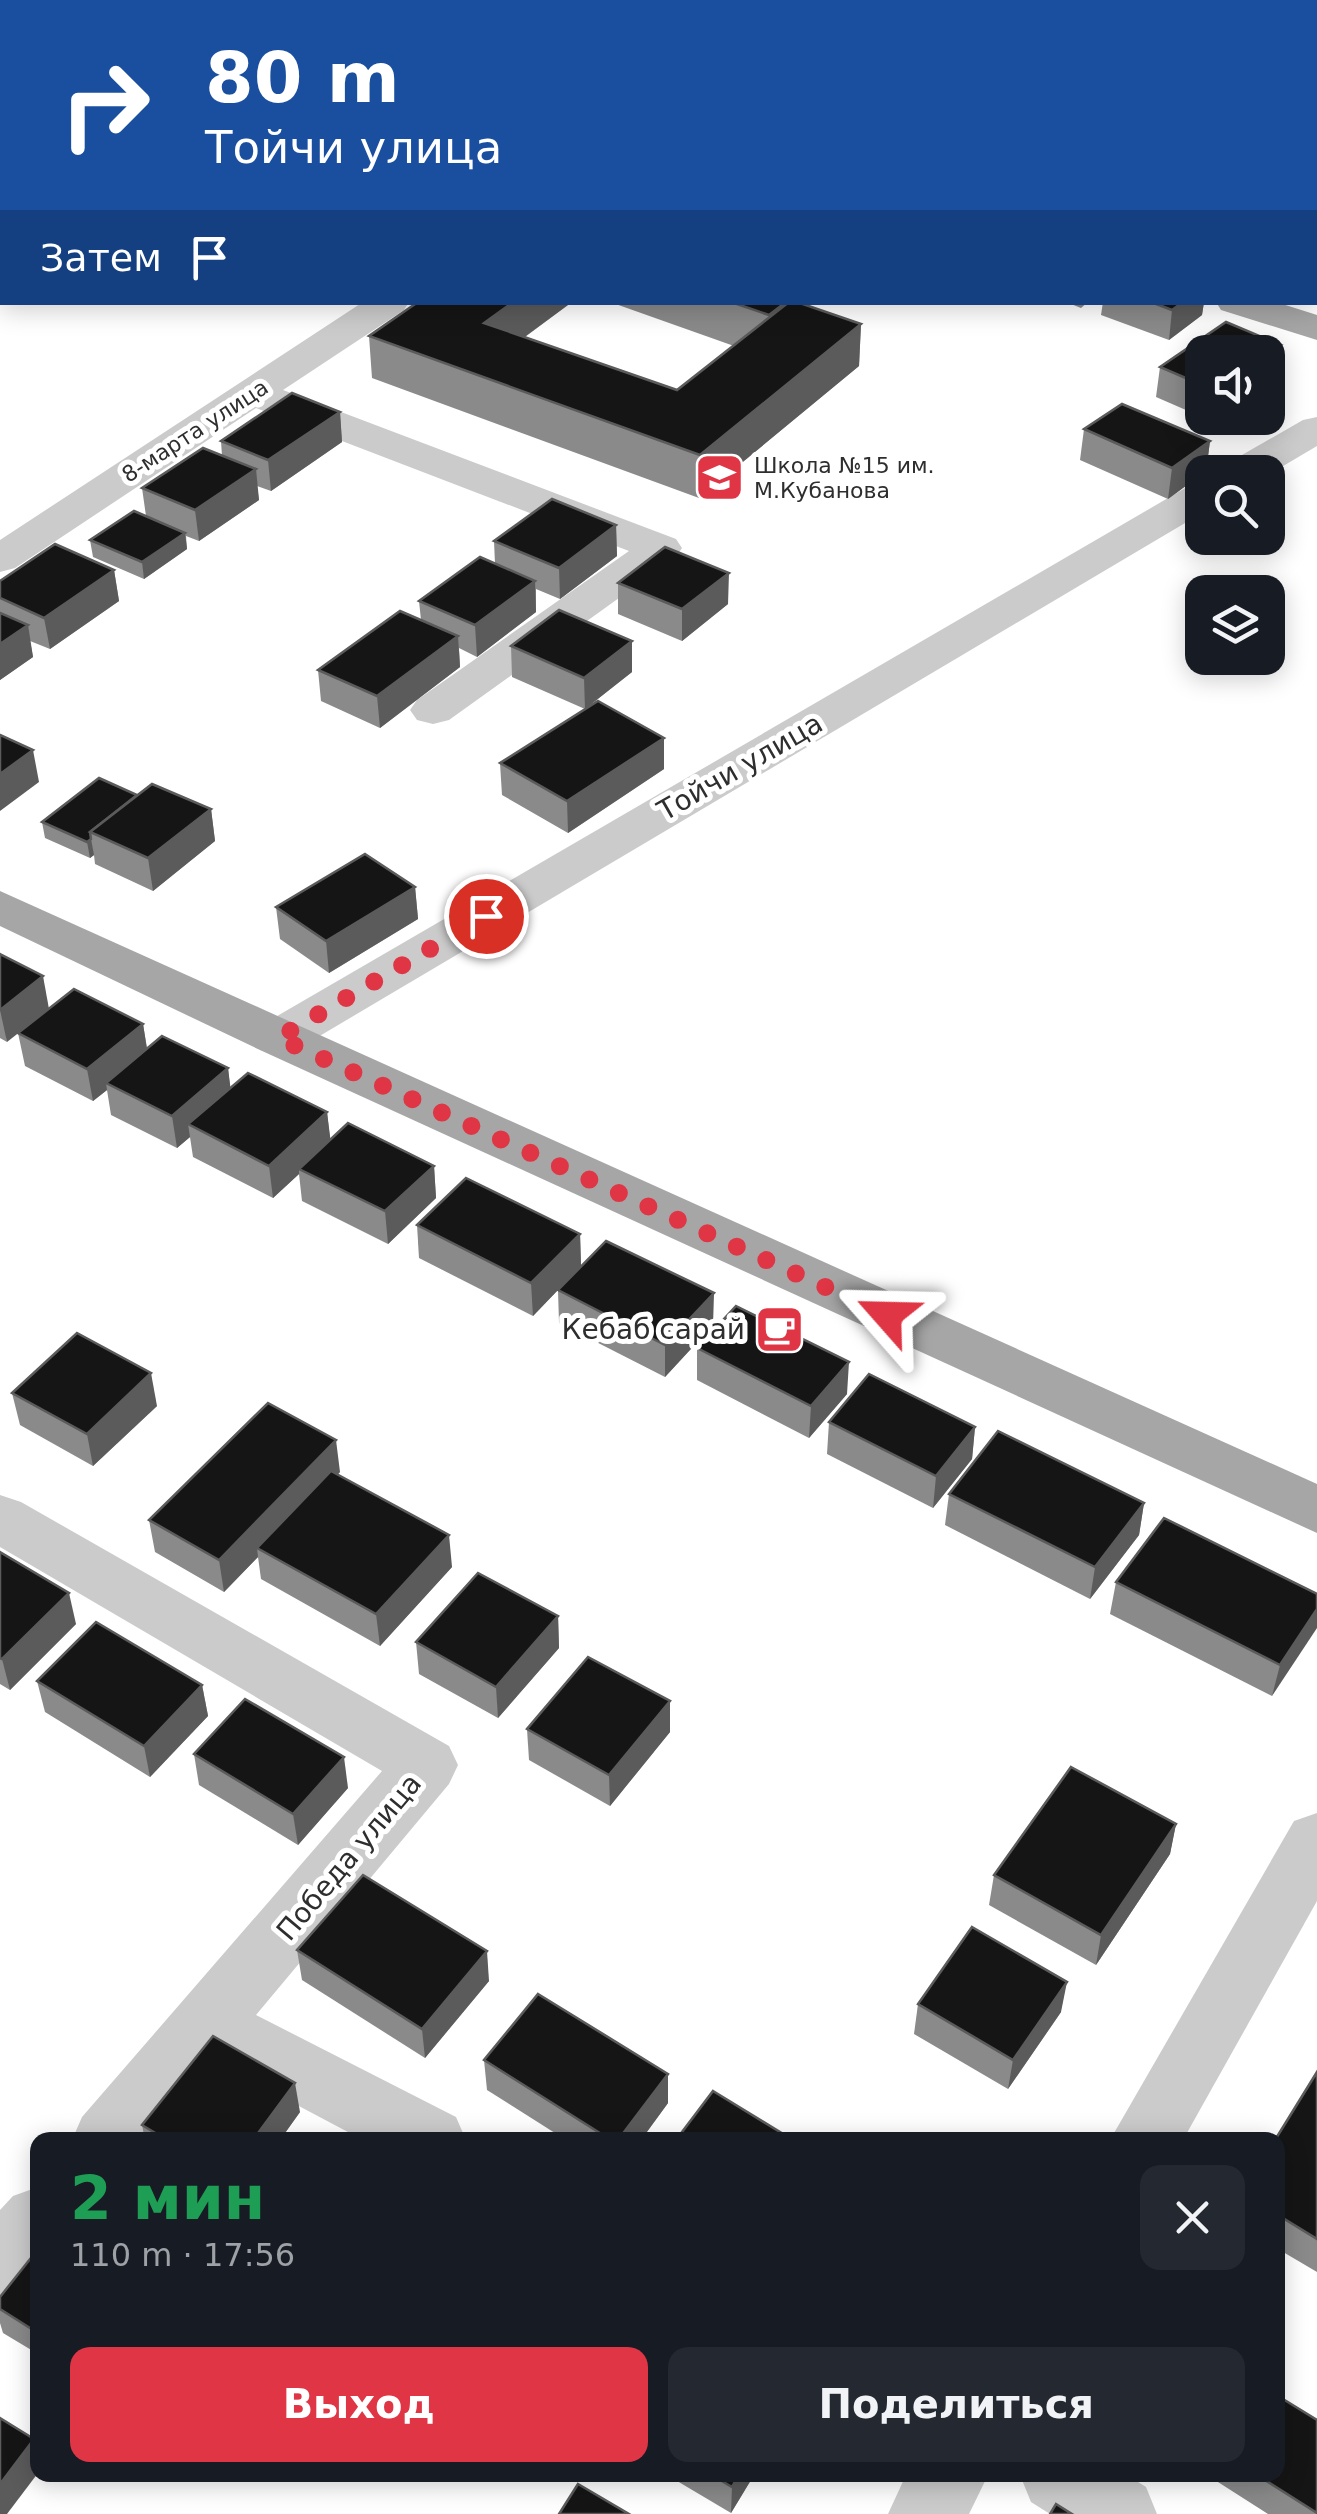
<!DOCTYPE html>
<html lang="ru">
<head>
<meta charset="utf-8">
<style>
	:root { --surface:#171b24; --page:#242831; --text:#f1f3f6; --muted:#9ea1a6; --accent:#df3544 }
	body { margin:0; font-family:"DejaVu Sans",sans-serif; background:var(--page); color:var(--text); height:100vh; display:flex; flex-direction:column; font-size:38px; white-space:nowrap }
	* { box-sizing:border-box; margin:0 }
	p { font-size:32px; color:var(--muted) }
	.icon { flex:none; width:55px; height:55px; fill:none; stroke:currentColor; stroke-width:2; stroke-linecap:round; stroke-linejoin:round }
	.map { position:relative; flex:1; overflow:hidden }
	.details { position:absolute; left:30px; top:2132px; width:1255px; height:350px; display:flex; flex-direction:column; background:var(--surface); border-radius:20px; box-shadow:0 5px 25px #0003 }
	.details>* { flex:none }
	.guide { position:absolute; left:0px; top:0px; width:1318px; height:305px; box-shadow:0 5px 25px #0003; background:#1a4fa0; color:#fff; overflow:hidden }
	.fabs { position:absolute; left:1185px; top:335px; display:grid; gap:20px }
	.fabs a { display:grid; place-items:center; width:100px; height:100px; border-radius:20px; background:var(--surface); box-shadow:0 5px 25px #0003; font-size:50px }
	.pin { position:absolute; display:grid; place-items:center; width:85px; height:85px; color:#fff; margin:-42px; border:5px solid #fff; border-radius:50%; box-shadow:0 2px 10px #0007 }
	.me { position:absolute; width:110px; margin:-55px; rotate:295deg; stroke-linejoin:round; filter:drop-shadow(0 0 8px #0008) }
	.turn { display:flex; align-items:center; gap:35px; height:210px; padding:0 40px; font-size:45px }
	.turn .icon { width:130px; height:130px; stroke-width:2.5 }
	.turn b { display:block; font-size:70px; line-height:85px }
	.then { display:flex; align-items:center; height:95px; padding:0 40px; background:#0003; gap:20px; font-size:38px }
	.round { display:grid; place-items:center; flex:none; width:105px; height:105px; border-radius:20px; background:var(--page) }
	.head { display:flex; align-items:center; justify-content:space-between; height:170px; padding:0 40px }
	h1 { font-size:60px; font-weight:700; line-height:75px; color:#1e9e55 }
	.button { display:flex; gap:20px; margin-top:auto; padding:20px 40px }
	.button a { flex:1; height:115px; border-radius:20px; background:var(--accent); color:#fff; font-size:40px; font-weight:700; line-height:115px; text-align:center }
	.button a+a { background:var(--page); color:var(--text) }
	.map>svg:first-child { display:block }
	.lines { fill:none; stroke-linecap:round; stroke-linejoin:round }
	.minor { fill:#cbcbcb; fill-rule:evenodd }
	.tertiary { fill:#cbcbcb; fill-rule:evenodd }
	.primary { fill:#a6a6a6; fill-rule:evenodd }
	.wall { fill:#8a8a8a }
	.shaded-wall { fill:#5b5b5b }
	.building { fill:#151515; stroke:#5b5b5b; stroke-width:2.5 }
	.route { stroke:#df3544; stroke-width:18; stroke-dasharray:0 32.4 }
	.labels { text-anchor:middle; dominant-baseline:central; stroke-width:10; stroke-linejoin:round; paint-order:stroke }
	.far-street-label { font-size:22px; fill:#2e2e2e; stroke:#fff }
	.far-poi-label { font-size:22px; fill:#2e2e2e; stroke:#fff; text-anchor:start }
	.street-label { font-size:28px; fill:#2e2e2e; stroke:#fff }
	.poi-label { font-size:28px; fill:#2e2e2e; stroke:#fff; text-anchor:end }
</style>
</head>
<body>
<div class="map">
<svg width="1317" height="2514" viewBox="0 0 1317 2514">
	<rect width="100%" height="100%" fill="#fff"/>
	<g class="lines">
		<g class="minor">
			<polygon points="914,0 956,0 958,2 916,2"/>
			<polygon points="363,302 409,302 404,310 283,390 676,539 682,548 676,557 449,720 433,724 417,720 410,710 417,700 629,551 256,408 15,568 0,572 0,540"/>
			<polygon points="1317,417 1317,446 1268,475 1222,472 1228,463 1303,420"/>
			<polygon points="1202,483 1202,513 296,1050 278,1055 260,1050 252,1038 260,1026 1187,487"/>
			<polygon points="0,1495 21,1502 449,1746 458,1765 449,1784 256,2015 456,2117 466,2140 363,2140 216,2062 151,2140 72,2140 82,2117 382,1771 0,1547"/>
			<polygon points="38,2187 38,2273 26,2287 0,2297 0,2210 13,2196"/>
			<polygon points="1020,2475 1127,2475 1146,2487 1157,2514 1050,2514 1031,2502"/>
		</g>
		<g class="tertiary">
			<polygon points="1317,1813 1317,1901 1183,2140 1110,2140 1294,1821"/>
			<polygon points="906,2475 988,2475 969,2514 888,2514"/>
		</g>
		<g class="primary">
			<polygon points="256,0 296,0 298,2 258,2"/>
			<polygon points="1216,302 1276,302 1317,315 1317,340 1221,310"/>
			<polygon points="0,891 1317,1484 1317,1533 260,1050 0,926"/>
		</g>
	</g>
	<g class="wall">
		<polygon points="1089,0 1208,0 1205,2 1088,2"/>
		<polygon points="1315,84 1317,85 1317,180 1315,179"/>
		<polygon points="418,302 572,302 525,337 677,390 734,346 610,302 801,302 800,304 861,324 859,366 699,498 372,378 369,336"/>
		<polygon points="1066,302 1088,302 1081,308"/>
		<polygon points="1103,302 1204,302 1202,315 1169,340 1101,315"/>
		<polygon points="1226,322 1281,345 1276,375 1268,381 1268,352 1202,352 1202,417 1156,397 1160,367"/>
		<polygon points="340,412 342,442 271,491 257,486 259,500 199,541 186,536 187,549 144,579 93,557 90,540 146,516 142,488 222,456 221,441"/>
		<polygon points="1084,429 1210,441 1206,472 1202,472 1202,474 1168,499 1080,460"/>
		<polygon points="616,525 617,556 560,599 536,589 536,612 477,657 459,648 460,667 380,728 321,701 318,670 421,620 419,601 495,564 494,541"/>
		<polygon points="114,570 119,601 50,649 30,641 33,657 0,680 0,581"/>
		<polygon points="618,583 728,604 682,641 618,614"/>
		<polygon points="511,646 632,672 585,709 664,769 568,833 502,795 500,763 585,709 512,677"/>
		<polygon points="137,795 211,809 215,841 153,891 95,864 94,855 90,858 45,838 42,822"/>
		<polygon points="415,887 418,919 329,973 280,939 276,907"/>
		<polygon points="0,954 7,1042 0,1038"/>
		<polygon points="143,1024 147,1048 228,1068 230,1087 327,1112 330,1139 434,1166 436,1198 388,1244 302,1201 299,1174 273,1198 193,1157 190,1137 177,1148 111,1115 107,1090 93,1101 25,1066 18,1033"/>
		<polygon points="417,1225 580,1234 581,1266 533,1316 419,1258"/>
		<polygon points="558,1290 713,1325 665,1377 559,1323"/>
		<polygon points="697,1348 847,1394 809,1438 697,1380"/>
		<polygon points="12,1393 157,1406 93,1466 20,1425"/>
		<polygon points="829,1422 975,1427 972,1459 933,1508 827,1454"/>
		<polygon points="340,1472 338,1474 452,1567 380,1646 261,1579 258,1557 224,1592 155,1552 149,1520"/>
		<polygon points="949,1494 1144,1503 1139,1535 1090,1599 945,1525"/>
		<polygon points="0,1552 76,1624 10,1690 0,1684"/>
		<polygon points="1116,1582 1317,1594 1272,1696 1110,1614"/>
		<polygon points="558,1616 559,1648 498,1718 419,1674 416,1642"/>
		<polygon points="37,1681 202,1685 208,1716 150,1777 45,1712"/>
		<polygon points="527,1729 670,1732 610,1806 529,1760"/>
		<polygon points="194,1754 348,1788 298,1845 199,1785"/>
		<polygon points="1176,1824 1170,1854 1096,1965 989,1905 994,1875"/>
		<polygon points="297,1950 489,1981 425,2058 302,1980"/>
		<polygon points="918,2004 1061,2012 1008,2089 914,2034"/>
		<polygon points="484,2060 668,2074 668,2103 641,2140 566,2140 487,2090"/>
		<polygon points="1317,2072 1317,2272 1278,2249 1278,2140"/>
		<polygon points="300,2112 280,2140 145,2140 142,2125"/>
		<polygon points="38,2249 38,2354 3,2333 0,2323 0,2297"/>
		<polygon points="1317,2420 1317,2514 1268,2514 1207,2475 1278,2475"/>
		<polygon points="667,2475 754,2475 731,2513"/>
	</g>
	<g class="shaded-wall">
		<polygon points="1174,0 1208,0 1205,2 1170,2"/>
		<polygon points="1317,32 1317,56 1315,58 1315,34"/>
		<polygon points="1317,257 1317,283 1315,284 1315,258"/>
		<polygon points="513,302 572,302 486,365 484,323"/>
		<polygon points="1183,302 1204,302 1202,315 1169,340 1172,310"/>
		<polygon points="861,324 859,366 699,498 700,455"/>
		<polygon points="1281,345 1276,375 1268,381 1268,354"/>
		<polygon points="340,412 342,442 271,491 268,460"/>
		<polygon points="1210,441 1206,472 1202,472 1202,474 1168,499 1172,468"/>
		<polygon points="256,469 259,500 199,541 195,510"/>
		<polygon points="616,525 617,556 560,599 559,568"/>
		<polygon points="185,533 187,549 144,579 142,562"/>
		<polygon points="114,570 119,601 50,649 44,618"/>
		<polygon points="729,573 728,604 682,641 682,609"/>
		<polygon points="535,581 536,612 477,657 475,625"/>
		<polygon points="28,625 33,657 0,680 0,644"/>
		<polygon points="458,636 460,667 380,728 377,696"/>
		<polygon points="632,641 632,672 585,709 584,678"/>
		<polygon points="664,738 664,769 568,833 567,801"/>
		<polygon points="33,750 39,782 0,811 0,774"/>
		<polygon points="211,809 215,841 153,891 148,858"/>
		<polygon points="91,839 94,855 90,858 87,842"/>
		<polygon points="415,887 418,919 329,973 326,941"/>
		<polygon points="43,976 49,1009 7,1042 0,1010"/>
		<polygon points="143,1024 148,1056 106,1083 107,1090 93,1101 87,1069"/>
		<polygon points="228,1068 232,1100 188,1124 190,1137 177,1148 172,1116"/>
		<polygon points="327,1112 331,1144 299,1169 299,1174 273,1198 269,1166"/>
		<polygon points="434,1166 436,1198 388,1244 385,1211"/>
		<polygon points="580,1234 581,1266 533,1316 531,1283"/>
		<polygon points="714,1293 713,1325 665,1377 665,1345"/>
		<polygon points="849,1362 847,1394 809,1438 811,1406"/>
		<polygon points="151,1373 157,1406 93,1466 87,1434"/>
		<polygon points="975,1427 972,1459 933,1508 936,1476"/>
		<polygon points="336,1440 340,1472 263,1551 257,1548 258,1557 224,1592 219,1560"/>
		<polygon points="1144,1503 1139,1535 1090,1599 1095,1567"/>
		<polygon points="449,1535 452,1567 380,1646 376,1614"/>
		<polygon points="69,1593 76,1624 10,1690 2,1659"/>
		<polygon points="1317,1609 1317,1628 1272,1696 1280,1665"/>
		<polygon points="558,1616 559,1648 498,1718 496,1687"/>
		<polygon points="202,1685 208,1716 150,1777 144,1746"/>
		<polygon points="670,1701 670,1732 610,1806 609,1775"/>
		<polygon points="344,1757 348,1788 298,1845 293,1814"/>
		<polygon points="1176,1824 1170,1854 1096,1965 1101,1935"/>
		<polygon points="487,1951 489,1981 425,2058 422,2029"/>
		<polygon points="1067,1982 1061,2012 1008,2089 1013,2060"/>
		<polygon points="668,2074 668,2103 641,2140 618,2140"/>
		<polygon points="295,2083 300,2112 280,2140 253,2140"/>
		<polygon points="34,2439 38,2450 38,2473 7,2514 0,2514 0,2484"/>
		<polygon points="739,2475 754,2475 731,2513 732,2487"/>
	</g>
	<g class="building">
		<polygon points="678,0 731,0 741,2 674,2"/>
		<polygon points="1132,0 1174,0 1170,2 1141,2"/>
		<polygon points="1260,0 1317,0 1317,32 1315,34 1315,2 1257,2"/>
		<polygon points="1315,84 1317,85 1317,137 1315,137"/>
		<polygon points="1315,217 1317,218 1317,257 1315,258"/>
		<polygon points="418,302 513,302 484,323 677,390 789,302 797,302 861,324 700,455 369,336"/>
		<polygon points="731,302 786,302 769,315"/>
		<polygon points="1151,302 1183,302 1172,310"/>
		<polygon points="1226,322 1281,345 1268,354 1202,352 1202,385 1160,367"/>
		<polygon points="292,393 340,412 268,460 221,441"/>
		<polygon points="1122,404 1210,441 1172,468 1084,429"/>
		<polygon points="203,448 256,469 195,510 142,488"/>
		<polygon points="552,499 616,525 559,568 494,541"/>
		<polygon points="134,511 185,533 142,562 90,540"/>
		<polygon points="55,544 114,570 44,618 0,598 0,581"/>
		<polygon points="665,547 729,573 682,609 618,583"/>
		<polygon points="480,557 535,581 475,625 419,601"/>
		<polygon points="559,610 632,641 584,678 511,646"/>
		<polygon points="400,611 458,636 377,696 318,670"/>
		<polygon points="0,613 28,625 0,644"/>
		<polygon points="598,701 664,738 567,801 500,763"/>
		<polygon points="0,735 33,750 0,774"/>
		<polygon points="99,778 137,795 90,832 91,839 87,842 42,822"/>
		<polygon points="152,784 211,809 148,858 90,832"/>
		<polygon points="365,854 415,887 326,941 276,907"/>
		<polygon points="0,954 43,976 0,1010"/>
		<polygon points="74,989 143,1024 87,1069 18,1033"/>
		<polygon points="162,1036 228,1068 172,1116 106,1083"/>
		<polygon points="248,1073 327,1112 269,1166 188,1124"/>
		<polygon points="348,1123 434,1166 385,1211 299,1169"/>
		<polygon points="466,1178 580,1234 531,1283 417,1225"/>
		<polygon points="606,1241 714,1293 665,1345 558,1290"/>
		<polygon points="736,1306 849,1362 811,1406 697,1348"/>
		<polygon points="77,1333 151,1373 87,1434 12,1393"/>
		<polygon points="869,1374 975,1427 936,1476 829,1422"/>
		<polygon points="268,1403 336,1440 219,1560 149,1520"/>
		<polygon points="998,1431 1144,1503 1095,1567 949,1494"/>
		<polygon points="331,1471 449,1535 376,1614 257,1548"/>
		<polygon points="1164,1518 1317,1594 1317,1609 1280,1665 1116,1582"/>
		<polygon points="0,1552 69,1593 2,1659 0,1658"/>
		<polygon points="478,1573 558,1616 496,1687 416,1642"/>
		<polygon points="96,1622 202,1685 144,1746 37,1681"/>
		<polygon points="588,1657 670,1701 609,1775 527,1729"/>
		<polygon points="245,1699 344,1757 293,1814 194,1754"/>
		<polygon points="1071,1767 1176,1824 1101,1935 994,1875"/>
		<polygon points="363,1875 487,1951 422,2029 297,1950"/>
		<polygon points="972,1927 1067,1982 1013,2060 918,2004"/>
		<polygon points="538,1994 668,2074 618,2140 611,2140 484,2060"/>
		<polygon points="213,2036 295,2083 253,2140 167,2140 142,2125"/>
		<polygon points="1317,2072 1317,2239 1278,2215 1278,2140 1275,2140"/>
		<polygon points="713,2091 793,2140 676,2140"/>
		<polygon points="38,2249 38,2333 0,2309 0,2297"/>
		<polygon points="1278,2396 1317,2420 1317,2513 1257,2475 1278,2475"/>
		<polygon points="0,2418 34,2439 0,2484"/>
		<polygon points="712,2475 739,2475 732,2487"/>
		<polygon points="578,2484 629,2514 559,2514"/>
		<polygon points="1056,2504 1072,2514 1050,2514"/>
	</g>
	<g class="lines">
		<polyline class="route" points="486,916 278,1038 887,1315"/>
	</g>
	<defs>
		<symbol id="school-square" viewBox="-11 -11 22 22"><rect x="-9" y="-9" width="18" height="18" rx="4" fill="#df3544" stroke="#fff"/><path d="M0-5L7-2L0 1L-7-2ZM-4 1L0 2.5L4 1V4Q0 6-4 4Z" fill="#fff"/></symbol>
		<symbol id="cafe-square" viewBox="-11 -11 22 22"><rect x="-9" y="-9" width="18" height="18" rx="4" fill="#df3544" stroke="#fff"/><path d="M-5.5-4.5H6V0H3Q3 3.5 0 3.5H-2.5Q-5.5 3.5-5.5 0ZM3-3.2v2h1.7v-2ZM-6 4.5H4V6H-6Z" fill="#fff"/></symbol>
	</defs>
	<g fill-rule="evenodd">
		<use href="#school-square" x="692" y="450" width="55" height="55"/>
		<use href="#cafe-square" x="752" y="1302" width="55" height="55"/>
	</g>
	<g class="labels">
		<g class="far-street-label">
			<text transform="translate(195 431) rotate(-33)">8-марта улица</text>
		</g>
		<g class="far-poi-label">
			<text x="754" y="465">Школа №15 им.<tspan x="754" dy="25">М.Кубанова</tspan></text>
		</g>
		<g class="street-label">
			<text transform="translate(740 767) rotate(-30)">Тойчи улица</text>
			<text transform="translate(349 1857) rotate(-50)">Победа улица</text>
		</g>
		<g class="poi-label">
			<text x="745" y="1329">Кебаб сарай</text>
		</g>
	</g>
</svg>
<div class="fabs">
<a><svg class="icon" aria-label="sound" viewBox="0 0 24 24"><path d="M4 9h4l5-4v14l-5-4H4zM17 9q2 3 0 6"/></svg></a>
<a><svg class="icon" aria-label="search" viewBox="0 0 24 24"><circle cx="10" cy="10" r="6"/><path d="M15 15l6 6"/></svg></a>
<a><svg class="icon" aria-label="layers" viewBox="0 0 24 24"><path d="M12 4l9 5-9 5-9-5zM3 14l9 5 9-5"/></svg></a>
</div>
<div class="pin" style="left:486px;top:916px;background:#d93025"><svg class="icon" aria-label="arrive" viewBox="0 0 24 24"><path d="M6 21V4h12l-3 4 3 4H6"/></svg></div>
<svg class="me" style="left:887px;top:1315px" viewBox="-20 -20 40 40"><path d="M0-17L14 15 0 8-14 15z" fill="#df3544" stroke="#fff" stroke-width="4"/></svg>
<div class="guide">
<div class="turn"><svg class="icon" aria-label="right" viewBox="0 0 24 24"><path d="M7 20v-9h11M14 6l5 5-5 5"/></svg><div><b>80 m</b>Тойчи улица</div></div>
<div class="then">Затем<svg class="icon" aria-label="arrive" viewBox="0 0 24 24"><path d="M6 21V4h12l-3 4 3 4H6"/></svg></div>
</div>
<section class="details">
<div class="head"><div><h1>2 мин</h1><p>110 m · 17:56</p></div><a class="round"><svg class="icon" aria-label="close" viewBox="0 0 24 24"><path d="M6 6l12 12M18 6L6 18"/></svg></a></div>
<div class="button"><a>Выход</a><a>Поделиться</a></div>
</section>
</div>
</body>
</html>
